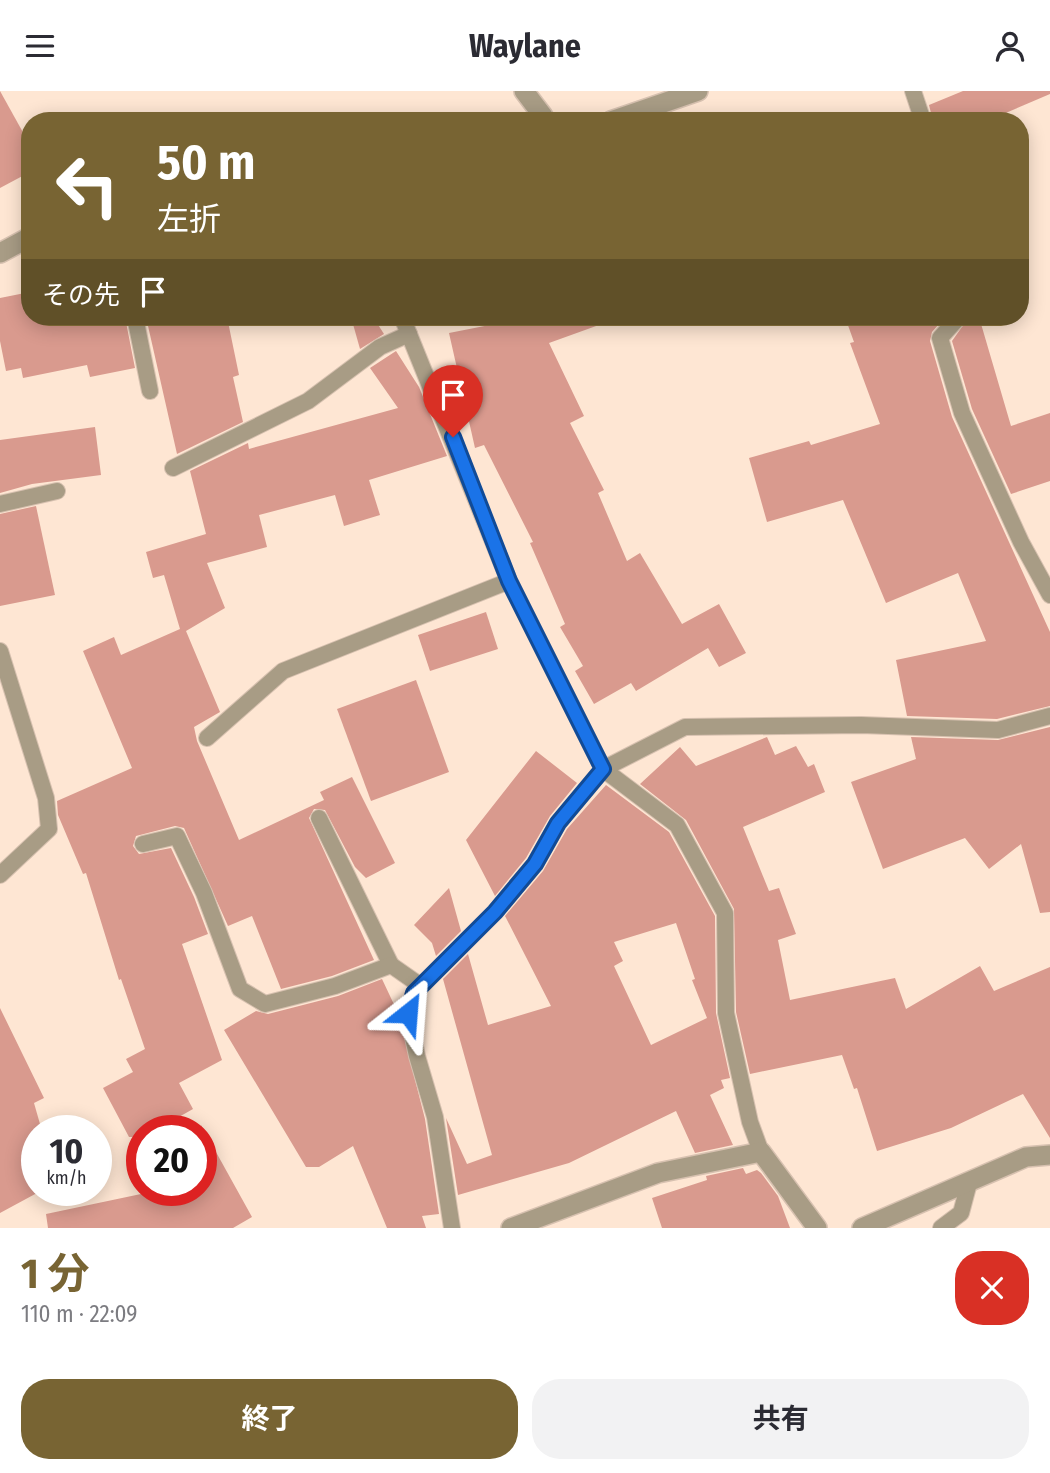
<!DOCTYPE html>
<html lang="ja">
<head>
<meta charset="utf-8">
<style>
	:root { --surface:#fff; --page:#f2f2f3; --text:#2b2b33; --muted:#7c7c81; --accent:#786433 }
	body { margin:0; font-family:"Fira Sans Condensed","Noto Sans JP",sans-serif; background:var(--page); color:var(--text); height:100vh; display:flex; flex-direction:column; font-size:26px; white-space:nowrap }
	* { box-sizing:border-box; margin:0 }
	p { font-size:23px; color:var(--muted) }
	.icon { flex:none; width:38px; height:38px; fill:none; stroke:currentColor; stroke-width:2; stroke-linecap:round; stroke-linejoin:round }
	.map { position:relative; height:1137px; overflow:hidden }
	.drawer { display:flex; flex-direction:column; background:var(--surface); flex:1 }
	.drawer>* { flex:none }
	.hud { position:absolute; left:21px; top:21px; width:1008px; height:214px; border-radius:28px; box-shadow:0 4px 18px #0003; background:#786433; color:#fff; overflow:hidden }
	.speed { position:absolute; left:21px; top:1024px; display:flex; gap:14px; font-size:35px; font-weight:700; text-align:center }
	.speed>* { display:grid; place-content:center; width:91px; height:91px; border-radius:50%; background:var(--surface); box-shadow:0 4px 18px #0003; line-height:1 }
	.speed small { font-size:18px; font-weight:400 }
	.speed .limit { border:10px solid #d22; background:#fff; color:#111 }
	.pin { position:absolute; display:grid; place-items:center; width:60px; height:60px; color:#fff; margin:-72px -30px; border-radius:50% 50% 50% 0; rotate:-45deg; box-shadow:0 0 7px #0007 }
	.pin .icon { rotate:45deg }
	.me { position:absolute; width:77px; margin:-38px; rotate:28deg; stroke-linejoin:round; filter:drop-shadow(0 0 5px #0008) }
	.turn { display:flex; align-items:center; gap:24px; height:147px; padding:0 21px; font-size:32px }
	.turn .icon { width:91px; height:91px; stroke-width:2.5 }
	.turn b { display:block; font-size:49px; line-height:60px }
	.then { display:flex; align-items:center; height:66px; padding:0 21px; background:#0003; gap:14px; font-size:26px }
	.round { display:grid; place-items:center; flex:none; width:74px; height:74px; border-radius:28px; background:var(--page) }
	.head { display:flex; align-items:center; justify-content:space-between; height:119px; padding:0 21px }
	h1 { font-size:42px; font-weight:700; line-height:52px; color:var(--accent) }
	.action { display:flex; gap:14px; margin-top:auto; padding:14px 21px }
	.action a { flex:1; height:80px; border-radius:28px; background:var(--accent); color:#fff; font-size:28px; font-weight:700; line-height:80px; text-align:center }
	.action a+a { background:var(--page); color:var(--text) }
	header { display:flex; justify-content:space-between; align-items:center; height:91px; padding:0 21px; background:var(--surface); font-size:32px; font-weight:700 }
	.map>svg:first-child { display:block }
	.building { fill:#d99a8e; fill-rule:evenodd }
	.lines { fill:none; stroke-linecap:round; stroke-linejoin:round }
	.service-casing { stroke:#d7c1b0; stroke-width:18 }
	.minor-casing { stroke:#d7c1b0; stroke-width:22 }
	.service { stroke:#a89c85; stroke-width:16 }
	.minor { stroke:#a89c85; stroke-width:19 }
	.route-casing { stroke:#114b97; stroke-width:18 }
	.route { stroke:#1a73e8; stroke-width:12 }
</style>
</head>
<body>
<header><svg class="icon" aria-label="menu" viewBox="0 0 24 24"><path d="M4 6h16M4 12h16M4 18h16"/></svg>Waylane<svg class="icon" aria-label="person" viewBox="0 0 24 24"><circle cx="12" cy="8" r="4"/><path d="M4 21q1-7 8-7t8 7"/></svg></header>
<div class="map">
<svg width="1050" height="1137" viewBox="0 0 1050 1137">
	<rect width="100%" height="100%" fill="#fee6d3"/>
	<g class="building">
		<polygon points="0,0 30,54 30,81 0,97"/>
		<polygon points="963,0 1050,0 1050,3 987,30 933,30 929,14"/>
		<polygon points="30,201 30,226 125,226 135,277 90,286 87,274 23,287 21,277 6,280 0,250 0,207"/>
		<polygon points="146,226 227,226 239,284 233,286 243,331 177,363"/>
		<polygon points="351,226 373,226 384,243 360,258"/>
		<polygon points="530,226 609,226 610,230 549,252 584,325 570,332 604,399 598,402 627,470 640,462 682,533 719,513 746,562 719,576 708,557 636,600 631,592 594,613 575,580 583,575 560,536 565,533 530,452 533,451 484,354 475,357 449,242"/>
		<polygon points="845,226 945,226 932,241 930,250 952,326 1050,541 1050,615 997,628 907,625 896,569 986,550 958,482 886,512 843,409 767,431 749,367 809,350 811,354 880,333 850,252 854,251"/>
		<polygon points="969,226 979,226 1011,335 1050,322 1050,390 1011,403 972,318 952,250"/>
		<polygon points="396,260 419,296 447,365 369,389 380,424 344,435 335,404 259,424 267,456 207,472 225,517 186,540 220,621 194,636 197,650 239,749 324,709 320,701 352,686 395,772 366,787 355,776 325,719 314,718 309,727 374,869 332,885 281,898 252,825 228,835 184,737 175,735 136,745 133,755 139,763 171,757 194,806 208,843 182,853 222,969 179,992 193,1018 154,1040 142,1040 142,1046 129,1046 103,997 133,981 126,968 145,958 121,888 119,889 86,782 83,783 58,724 57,710 132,677 83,560 114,546 121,564 180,538 164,484 153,487 146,461 206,443 190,380 248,352 249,358 398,317 370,277"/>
		<polygon points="95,336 101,384 32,393 0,402 0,349"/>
		<polygon points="36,415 55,504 0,515 0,423"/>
		<polygon points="486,521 498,558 430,580 418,544"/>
		<polygon points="416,589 449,681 371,710 337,618"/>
		<polygon points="1050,636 1050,821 1040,822 1021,753 989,778 965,747 883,778 851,691 916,668 911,646 998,649"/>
		<polygon points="767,646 775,664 796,655 808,676 814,673 825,701 743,736 769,800 779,797 796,843 778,849 790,909 895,887 906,918 980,875 994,900 1050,876 1050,1047 1023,1003 951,1037 877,1060 857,997 854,998 842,964 750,983 736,921 734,818 686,729 640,693 680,656 696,675"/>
		<polygon points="536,660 577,692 550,725 526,767 495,805 466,749"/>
		<path d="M606,694l63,47 46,84 1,97 14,65 -9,2 3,8 -14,7 23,50 -38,8 -19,-42 -107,52 -111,32 -12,-77 21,46 25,-9 -49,-176 25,-25 20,71 63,-19 -46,-90 38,-45 24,-42zM676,832l19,56 -3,1 15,38 -56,27 -37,-79 9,-5 -9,-19z"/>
		<polygon points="449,797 461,840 436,865 432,852 414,834"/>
		<polygon points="382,888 398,922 425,1028 439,1123 422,1125 426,1137 387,1137 353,1055 319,1076 306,1076 224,939 256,920 268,923 338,905"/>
		<polygon points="0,917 44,1007 34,1012 42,1040 37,1040 37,1102 0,1122"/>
		<polygon points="201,1034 252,1126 233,1137 48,1137 46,1123 160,1099 201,1099"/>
		<polygon points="743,1077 746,1083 757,1079 761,1082 778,1105 790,1137 662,1137 652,1107 707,1089 706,1085"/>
	</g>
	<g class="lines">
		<defs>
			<g id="service">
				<polyline points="913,0 923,30"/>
				<polyline points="135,226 150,300"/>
				<polyline points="402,226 509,490 603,678 677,734 725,822 726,922 750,1031 761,1061"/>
				<polyline points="959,226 940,247 962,322 1021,451 1050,504"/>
				<polyline points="173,377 308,310 380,256 409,243"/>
				<polyline points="0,413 57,400"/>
				<polyline points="0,560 46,707 49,738 0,784"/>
				<polyline points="207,647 283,580 509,490"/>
				<polyline points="319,727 391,874"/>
				<polyline points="143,753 177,745 204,802 240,898 265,913 335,895 391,874 421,895"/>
				<polyline points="452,1137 435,1026 417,965 408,922 414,902 495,821 535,773 558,732 603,678 685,636 861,634 998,639 1050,625"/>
				<polyline points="941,1137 961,1122 969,1092"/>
			</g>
			<g id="minor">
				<polyline points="524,0 543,25 542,30"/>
				<polyline points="611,30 698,0"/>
				<polyline points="0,162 30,146"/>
				<polyline points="511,1137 658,1082 761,1061 817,1137"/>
				<polyline points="862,1137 1026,1066 1050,1064"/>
			</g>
		</defs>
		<use href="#service" class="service-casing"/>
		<use href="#minor" class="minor-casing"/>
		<use href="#service" class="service"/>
		<use href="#minor" class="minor"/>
	</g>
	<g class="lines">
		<defs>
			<polyline id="route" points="408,922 414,902 495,821 535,773 558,732 603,678 509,490 453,346"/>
		</defs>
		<use href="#route" class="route-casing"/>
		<use href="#route" class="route"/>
	</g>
</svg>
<div class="speed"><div>10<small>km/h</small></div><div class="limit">20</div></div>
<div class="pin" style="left:453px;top:346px;background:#d93025"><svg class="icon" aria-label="arrive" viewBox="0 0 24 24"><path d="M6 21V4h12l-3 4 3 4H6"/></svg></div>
<svg class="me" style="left:408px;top:922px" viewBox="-20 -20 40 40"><path d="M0-17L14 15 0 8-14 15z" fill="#1a73e8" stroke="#fff" stroke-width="4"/></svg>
<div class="hud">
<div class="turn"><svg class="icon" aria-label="left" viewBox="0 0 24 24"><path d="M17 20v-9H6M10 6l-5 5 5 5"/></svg><div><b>50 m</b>左折</div></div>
<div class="then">その先<svg class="icon" aria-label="arrive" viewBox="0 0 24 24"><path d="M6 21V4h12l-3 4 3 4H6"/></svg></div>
</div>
</div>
<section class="drawer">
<div class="head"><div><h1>1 分</h1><p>110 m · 22:09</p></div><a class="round" style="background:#d93025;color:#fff"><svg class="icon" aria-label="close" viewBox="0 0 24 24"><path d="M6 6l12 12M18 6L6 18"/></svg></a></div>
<div class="action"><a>終了</a><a>共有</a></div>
</section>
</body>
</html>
